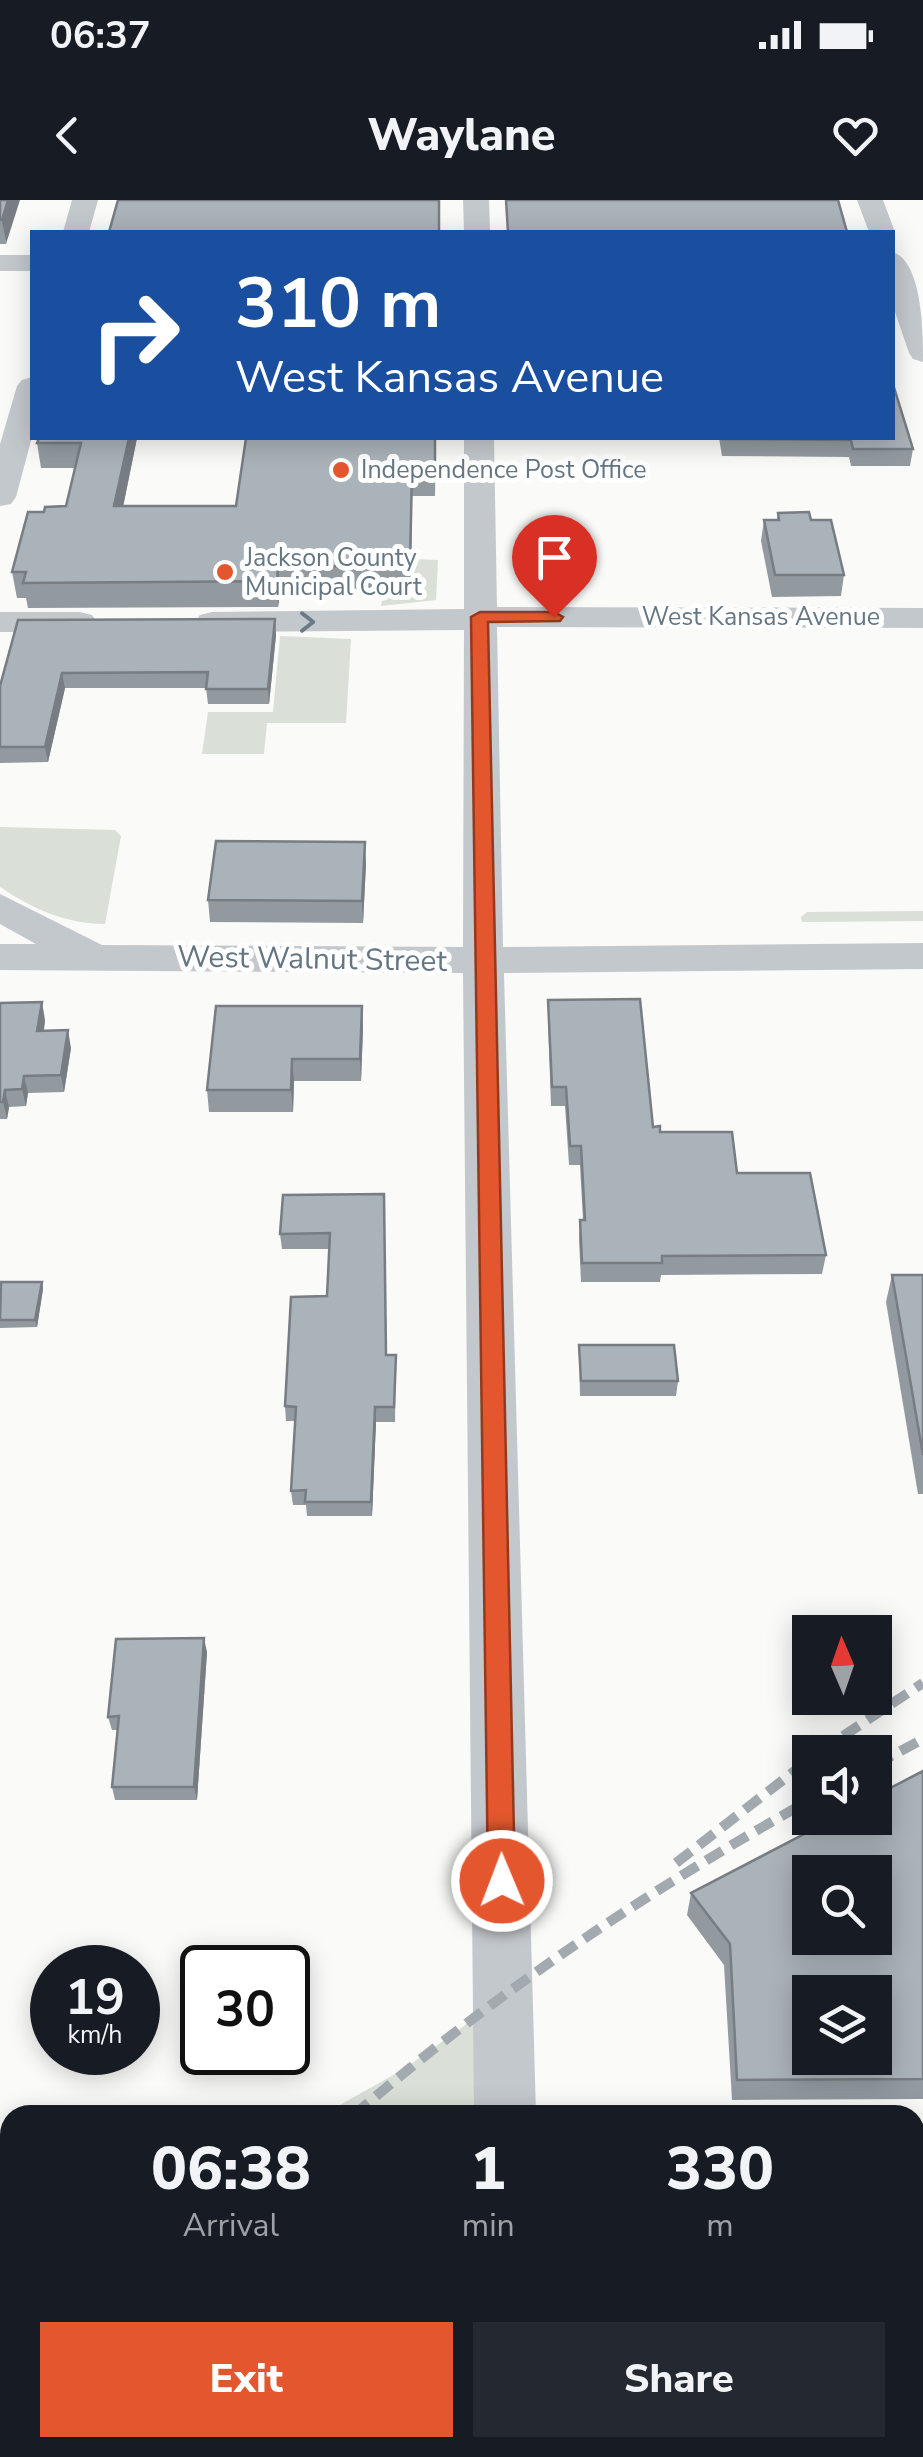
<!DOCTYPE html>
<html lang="en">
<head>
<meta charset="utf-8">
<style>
	:root { --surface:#171b24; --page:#242831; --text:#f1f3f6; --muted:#9ea1a6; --accent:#e4572e }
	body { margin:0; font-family:"Nunito Sans",sans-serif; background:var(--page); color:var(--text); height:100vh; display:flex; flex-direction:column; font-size:38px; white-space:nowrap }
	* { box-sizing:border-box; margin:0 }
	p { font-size:32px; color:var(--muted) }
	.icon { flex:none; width:55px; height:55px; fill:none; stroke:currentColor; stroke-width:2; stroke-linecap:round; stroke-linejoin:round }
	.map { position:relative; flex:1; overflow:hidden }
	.panel { position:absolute; left:0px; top:1905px; width:925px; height:352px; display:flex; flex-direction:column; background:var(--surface); border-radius:30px 30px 0 0; box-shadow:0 5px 25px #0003 }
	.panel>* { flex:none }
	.top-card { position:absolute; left:30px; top:30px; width:865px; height:210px; border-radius:0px; box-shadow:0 5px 25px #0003; background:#1a4fa0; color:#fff; overflow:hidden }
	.needle { width:65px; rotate:358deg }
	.buttons { position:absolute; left:792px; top:1415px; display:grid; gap:20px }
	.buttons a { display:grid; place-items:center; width:100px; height:100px; border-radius:0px; background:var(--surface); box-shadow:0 5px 25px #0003; font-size:50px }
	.speed { position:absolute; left:30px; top:1745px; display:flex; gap:20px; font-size:50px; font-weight:700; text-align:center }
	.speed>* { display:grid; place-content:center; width:130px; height:130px; border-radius:50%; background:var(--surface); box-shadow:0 5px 25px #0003; line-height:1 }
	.speed small { font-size:25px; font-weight:400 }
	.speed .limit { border:5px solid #111; border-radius:15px; background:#fff; color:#111 }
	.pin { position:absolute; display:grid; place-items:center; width:85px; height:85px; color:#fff; margin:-102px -42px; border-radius:50% 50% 50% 0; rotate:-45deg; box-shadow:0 0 10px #0007 }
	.pin .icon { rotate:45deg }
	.me { position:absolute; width:110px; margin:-55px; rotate:359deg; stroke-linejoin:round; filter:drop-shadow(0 0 8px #0008) }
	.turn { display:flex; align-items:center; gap:35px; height:210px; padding:0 40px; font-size:45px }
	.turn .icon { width:130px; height:130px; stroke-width:2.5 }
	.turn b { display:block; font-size:70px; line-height:85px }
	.eta { display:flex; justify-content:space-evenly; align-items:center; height:170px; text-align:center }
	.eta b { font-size:60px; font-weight:800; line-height:70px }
	.action { display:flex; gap:20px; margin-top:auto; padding:20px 40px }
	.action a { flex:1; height:115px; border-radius:0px; background:var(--accent); color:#fff; font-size:40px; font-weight:800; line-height:115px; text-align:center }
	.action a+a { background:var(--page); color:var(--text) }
	.status { display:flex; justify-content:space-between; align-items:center; height:70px; padding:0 50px; background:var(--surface); direction:ltr }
	.status svg { height:28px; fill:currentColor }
	header { display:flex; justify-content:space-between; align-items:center; height:130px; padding:0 40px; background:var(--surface); font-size:45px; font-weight:800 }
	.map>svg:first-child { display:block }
	.green { fill:#dadfd7 }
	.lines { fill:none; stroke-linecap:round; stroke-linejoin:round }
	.minor { fill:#c3c8cc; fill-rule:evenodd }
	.rail { stroke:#a2aab0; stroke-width:10; stroke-dasharray:19 10; stroke-linecap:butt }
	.wall { fill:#929a9f }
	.shaded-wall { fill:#777d82 }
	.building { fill:#aab3b9; stroke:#777d82; stroke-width:2.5; fill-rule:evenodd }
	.oneway { stroke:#6a7a87 }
	.route { fill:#e4572e; stroke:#94391e; stroke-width:2.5 }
	.poi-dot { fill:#e4572e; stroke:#fff; stroke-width:4 }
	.labels { text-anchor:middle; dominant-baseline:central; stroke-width:10; stroke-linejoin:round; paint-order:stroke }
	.far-poi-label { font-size:25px; fill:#657683; stroke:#fff; text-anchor:start }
	.far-street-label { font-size:25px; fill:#657683; stroke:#fff }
	.street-label { font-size:30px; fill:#657683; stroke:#fff }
</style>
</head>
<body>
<div class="status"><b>06:37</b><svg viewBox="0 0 49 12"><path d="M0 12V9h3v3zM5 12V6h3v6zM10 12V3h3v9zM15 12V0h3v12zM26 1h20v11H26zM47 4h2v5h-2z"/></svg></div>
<header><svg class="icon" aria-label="back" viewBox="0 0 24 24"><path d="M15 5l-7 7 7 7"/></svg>Waylane<svg class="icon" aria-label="heart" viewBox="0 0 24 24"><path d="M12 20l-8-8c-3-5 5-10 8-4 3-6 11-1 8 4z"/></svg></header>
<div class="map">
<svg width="923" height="2257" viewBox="0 0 923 2257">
	<rect width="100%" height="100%" fill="#fafaf8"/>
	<g class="green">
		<polygon points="411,359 438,360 436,400 381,406 382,401 387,400 388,389 410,389"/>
		<polygon points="280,436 351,439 346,523 267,523 264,554 202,554 208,512 273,512"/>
		<path d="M0,627l115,3 6,6 -16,88c-39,0 -72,-15 -105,-37z"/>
		<polygon points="923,711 923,721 802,722 801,717 807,712"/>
		<polygon points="504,1797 505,1915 322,1915 404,1869"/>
		<polygon points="10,2131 10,2248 509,2248 510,2257 0,2257 0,2141"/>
	</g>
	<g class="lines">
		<g class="minor">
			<polygon points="72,0 98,0 89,32 63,32"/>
			<polygon points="463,0 489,0 490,32 464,32"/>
			<polygon points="857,0 883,0 895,32 892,36 892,32 869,32"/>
			<path d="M892,52c31,8 31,84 31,110l-10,-3 -4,-6 -17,-50z"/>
			<rect x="0" y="55" width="32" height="16"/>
			<polygon points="32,177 32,237 16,297 11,304 0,306 0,244 17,186 22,180"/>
			<polygon points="464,238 494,238 497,407 923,408 923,428 497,427 503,747 923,743 923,769 504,773 536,1915 474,1915 463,773 0,770 0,744 36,744 0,724 0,694 102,745 463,747 464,430 212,432 200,429 195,422 200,415 212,412 464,409"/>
			<polygon points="0,412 80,412 92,415 97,422 92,429 80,432 0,432"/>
			<polygon points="474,2248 543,2248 545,2257 475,2257"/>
		</g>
		<g class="rail">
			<polyline points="819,1552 923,1483"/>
			<polyline points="875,1565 923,1539"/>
			<polyline points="676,1663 810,1559"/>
			<path d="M354,1915c141,-122 293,-224 456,-315"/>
			<polyline points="9,2257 18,2248"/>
		</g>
	</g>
	<g class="wall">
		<polygon points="0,0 6,44 0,44"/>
		<polygon points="39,238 137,238 123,306 236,306 436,238 435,296 412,296 411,389 280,393 278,407 28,408 26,398 17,398 12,372 44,312 66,306 75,268 41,268 37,243"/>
		<polygon points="719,238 892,238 913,249 910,266 851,266 849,257 722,256"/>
		<polygon points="778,313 811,320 844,375 841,396 772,397 761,341 764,320 777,320"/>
		<polygon points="275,419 276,435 269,504 208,504 206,488 65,488 48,562 0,563 0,486"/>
		<polygon points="366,664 363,723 210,722 208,700"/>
		<polygon points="548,800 653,927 660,932 737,973 826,1055 822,1074 661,1075 660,1082 581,1082 579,1039 580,1020 583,1020 580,965 569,965 565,906 551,906 548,820"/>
		<polygon points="0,803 45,820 44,831 71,848 64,892 28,893 26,906 9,907 7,919 0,919"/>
		<polygon points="362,806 363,828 361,881 294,881 293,912 209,912 207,890"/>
		<polygon points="384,994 386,1155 396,1155 395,1222 376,1222 372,1316 307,1316 306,1305 293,1305 291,1291 295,1221 286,1221 285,1206 327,1096 329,1049 282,1049 280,1034"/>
		<polygon points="892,1075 923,1075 923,1294 918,1294 886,1102"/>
		<polygon points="42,1082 43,1089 37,1127 0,1128 0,1085"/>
		<polygon points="579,1145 678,1181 676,1196 580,1196"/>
		<polygon points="207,1452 197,1600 115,1600 112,1587 118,1530 112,1530 108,1517"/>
		<polygon points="923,1571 923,1899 732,1900 724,1765 687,1715 691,1693"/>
	</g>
	<g class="shaded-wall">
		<polygon points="8,0 20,0 6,44 2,20"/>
		<polygon points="129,238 137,238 118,332 114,306"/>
		<polygon points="278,368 280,393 278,407 277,381"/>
		<polygon points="275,419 276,435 269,504 268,489"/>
		<polygon points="62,473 65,488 48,562 45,547"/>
		<polygon points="365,642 366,664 363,723 362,701"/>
		<polygon points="42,802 45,820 41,848 37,831"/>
		<polygon points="362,806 363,828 361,881 360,859"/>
		<polygon points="68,830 71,848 64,892 61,875"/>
		<polygon points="292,859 294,881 293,912 291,890"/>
		<polygon points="24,876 28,893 26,906 22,889"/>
		<polygon points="5,890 9,907 7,919 3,902"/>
		<polygon points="42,1082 43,1089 37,1127 35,1120"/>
		<polygon points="375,1207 376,1222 372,1316 371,1302"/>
		<polygon points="204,1438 207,1452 197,1600 194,1587"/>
	</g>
	<g class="building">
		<polygon points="0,0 8,0 2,20 0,20"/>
		<polygon points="118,0 439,0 439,32 109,32"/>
		<polygon points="506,0 838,0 847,32 508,32"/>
		<polygon points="892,181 913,249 853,249 851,240 723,239 723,238 892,238"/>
		<polygon points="39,238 129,238 114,306 236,306 246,238 435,238 435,271 412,271 410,364 278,368 277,381 23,383 26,372 12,372 28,312 44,312 45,307 66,306 81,243 37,243"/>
		<polygon points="809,312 811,320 831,320 844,375 775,375 764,320 779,320 778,313"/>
		<polygon points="275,419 268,489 206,489 208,472 62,473 45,547 0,547 0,486 18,420"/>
		<polygon points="216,641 365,642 362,701 208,700"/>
		<polygon points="640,799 653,927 660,926 660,932 732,932 737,973 810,973 826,1055 662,1056 662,1063 582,1063 580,1020 585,1020 581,946 570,946 566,887 552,887 548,800"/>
		<polygon points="42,802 37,831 68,830 61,875 24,876 22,889 5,890 3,902 0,902 0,803"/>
		<polygon points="216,806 362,806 360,859 292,859 291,890 207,890"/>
		<polygon points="384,994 386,1155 396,1155 394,1207 375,1207 371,1302 305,1302 306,1290 291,1291 296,1207 285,1206 291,1097 327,1096 330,1033 280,1034 283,995"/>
		<polygon points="892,1075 923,1075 923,1255"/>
		<polygon points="1,1082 42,1082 35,1120 0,1120"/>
		<polygon points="579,1145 674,1145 678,1181 581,1181"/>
		<polygon points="204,1438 194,1587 112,1587 119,1516 108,1517 116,1439"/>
		<path d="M923,1571v308l-186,1 -7,-136 -39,-51 144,-75h40v-22zM810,1672h65v66h-65zM810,1792h65v66h-65z"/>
	</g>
	<defs><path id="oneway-chevron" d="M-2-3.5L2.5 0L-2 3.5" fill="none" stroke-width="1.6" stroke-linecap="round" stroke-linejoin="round" transform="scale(2.5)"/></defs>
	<use class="oneway" href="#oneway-chevron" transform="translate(307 422)"/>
	<polygon class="route" points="554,412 563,417 560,421 488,422 515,1681 511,1691 502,1694 492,1691 488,1681 471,417 480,412"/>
	<g class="poi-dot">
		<circle cx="341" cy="270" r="10"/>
		<circle cx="225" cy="372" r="10"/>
	</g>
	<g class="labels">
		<g class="far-poi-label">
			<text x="361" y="270">Independence Post Office</text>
			<text x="245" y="358">Jackson County<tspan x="245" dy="29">Municipal Court</tspan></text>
		</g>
		<g class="far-street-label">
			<text x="761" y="417">West Kansas Avenue</text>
		</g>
		<g class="street-label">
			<text transform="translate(312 759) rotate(1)">West Walnut Street</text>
		</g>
	</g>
</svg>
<div class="buttons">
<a><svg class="needle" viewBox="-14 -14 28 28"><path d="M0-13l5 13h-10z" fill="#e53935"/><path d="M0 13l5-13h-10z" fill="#9ea1a6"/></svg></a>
<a><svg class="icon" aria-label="sound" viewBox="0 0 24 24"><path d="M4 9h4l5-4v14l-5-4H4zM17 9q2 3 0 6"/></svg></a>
<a><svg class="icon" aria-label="search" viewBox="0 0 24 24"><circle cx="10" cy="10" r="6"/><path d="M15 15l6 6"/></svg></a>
<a><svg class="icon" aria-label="layers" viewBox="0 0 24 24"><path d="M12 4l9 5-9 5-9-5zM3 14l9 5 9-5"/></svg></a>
</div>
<div class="speed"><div>19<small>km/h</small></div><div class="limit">30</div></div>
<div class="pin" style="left:554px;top:417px;background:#d93025"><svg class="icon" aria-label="arrive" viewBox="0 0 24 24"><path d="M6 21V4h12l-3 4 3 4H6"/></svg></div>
<svg class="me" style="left:502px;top:1681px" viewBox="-20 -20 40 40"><circle r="17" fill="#e4572e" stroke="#fff" stroke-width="3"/><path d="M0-11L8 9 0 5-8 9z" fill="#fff"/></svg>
<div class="top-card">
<div class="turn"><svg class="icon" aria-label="right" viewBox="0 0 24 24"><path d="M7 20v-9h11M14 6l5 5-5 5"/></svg><div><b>310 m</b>West Kansas Avenue</div></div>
</div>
<section class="panel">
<div class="eta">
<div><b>06:38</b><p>Arrival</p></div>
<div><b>1</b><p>min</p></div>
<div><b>330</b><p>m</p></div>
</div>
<div class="action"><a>Exit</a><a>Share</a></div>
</section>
</div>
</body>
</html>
